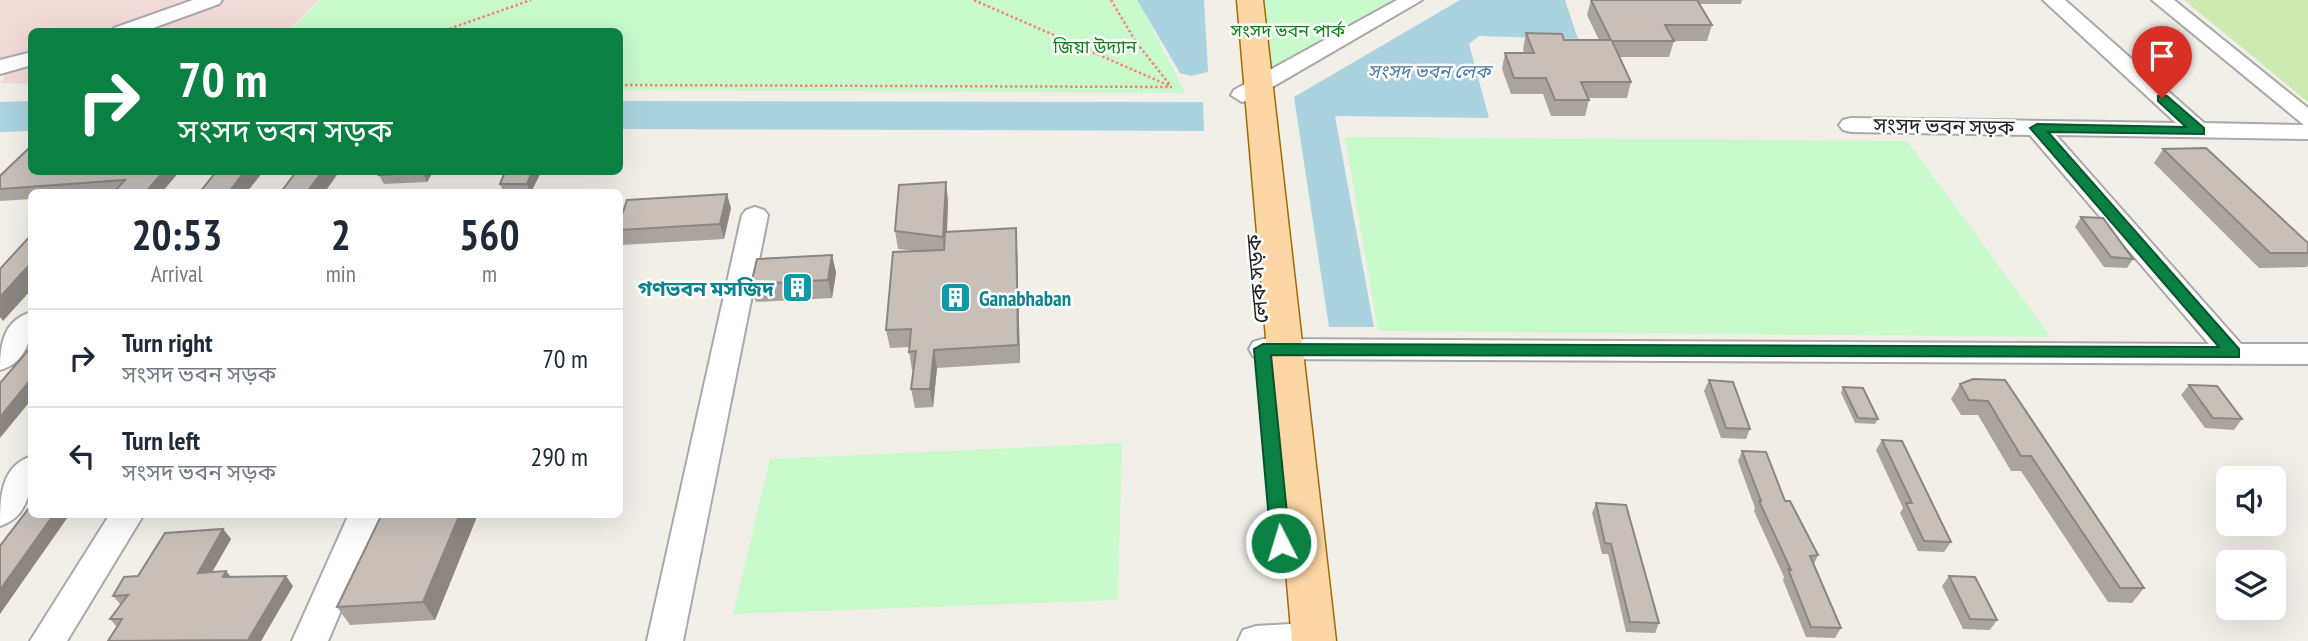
<!DOCTYPE html>
<html lang="en">
<head>
<meta charset="utf-8">
<style>
	:root { --surface:#fff; --page:#f2f2f3; --text:#1f2937; --muted:#747a83; --line:#e0e1e3 }
	body { margin:0; font-family:"PT Sans Narrow","Noto Sans Bengali",sans-serif; background:var(--page); color:var(--text); height:100vh; display:flex; flex-direction:column; font-size:26px; white-space:nowrap }
	* { box-sizing:border-box; margin:0 }
	p { font-size:23px; color:var(--muted) }
	.icon { flex:none; width:38px; height:38px; fill:none; stroke:currentColor; stroke-width:2; stroke-linecap:round; stroke-linejoin:round }
	.map { position:relative; flex:1; overflow:hidden }
	.panel { position:absolute; left:28px; top:189px; width:595px; height:329px; display:flex; flex-direction:column; background:var(--surface); border-radius:10px; box-shadow:0 7px 28px #0002 }
	.panel>* { flex:none }
	.top-card { position:absolute; left:28px; top:28px; width:595px; height:147px; border-radius:10px; box-shadow:0 7px 28px #0002; background:#0b8043; color:#fff; overflow:hidden }
	.controls { position:absolute; left:2216px; top:466px; display:grid; gap:14px }
	.controls a { display:grid; place-items:center; width:70px; height:70px; border-radius:10px; background:var(--surface); box-shadow:0 7px 28px #0002; font-size:35px }
	.pin { position:absolute; display:grid; place-items:center; width:60px; height:60px; color:#fff; margin:-72px -30px; border-radius:50% 50% 50% 0; rotate:-45deg; box-shadow:0 0 7px #0007 }
	.pin .icon { rotate:45deg }
	.me { position:absolute; width:77px; margin:-38px; rotate:355deg; stroke-linejoin:round; filter:drop-shadow(0 0 5px #0008) }
	.turn { display:flex; align-items:center; gap:24px; height:147px; padding:0 35px; font-size:32px }
	.turn .icon { width:91px; height:91px; stroke-width:2.5 }
	.turn b { display:block; font-size:49px; line-height:60px }
	.eta { display:flex; justify-content:space-evenly; align-items:center; height:119px; text-align:center }
	.eta b { font-size:42px; font-weight:800; line-height:49px }
	ul { padding:0; list-style:none }
	li { display:flex; align-items:center; gap:21px; height:98px; padding:0 35px; border-top:2px solid var(--line) }
	li div { flex:1 }
	li b { display:block; font-size:26px }
	li em { font-style:normal }
	.map>svg:first-child { display:block }
	.commercial { fill:#f2dad9 }
	.grass { fill:#cdebb0 }
	.park { fill:#c8facc }
	.water { fill:#aad3df }
	.lines { fill:none; stroke-linecap:round; stroke-linejoin:round }
	.minor-casing { stroke:#a9a9a9; stroke-width:4 }
	.major-casing { stroke:#a06b00; stroke-width:3 }
	.path { stroke:#fa8072; stroke-width:2.5; stroke-dasharray:2.5 2.5; stroke-linecap:butt }
	.minor { fill:#fff; fill-rule:evenodd }
	.major { fill:#fcd6a4; fill-rule:evenodd }
	.wall { fill:#aba49e }
	.shaded-wall { fill:#8b8681 }
	.building { fill:#c7bfb8; stroke:#8b8681; stroke-width:2 }
	.route { fill:#0b8043; stroke:#07532c; stroke-width:2 }
	.labels { text-anchor:middle; dominant-baseline:central; stroke-width:5; stroke-linejoin:round; paint-order:stroke }
	.far-park-label { font-size:18px; fill:#0c8416; stroke:#fff }
	.far-water-label { font-size:19px; font-style:italic; fill:#4a7aab; stroke:#fff }
	.street-label { font-size:21px; fill:#222; stroke:#fff }
	.culture-label { font-size:21px; font-weight:bold; fill:#0d838f; stroke:#fff; text-anchor:end }
</style>
</head>
<body>
<div class="map">
<svg width="2308" height="641" viewBox="0 0 2308 641">
	<rect width="100%" height="100%" fill="#f2efe9"/>
	<polygon class="commercial" points="0,0 319,0 287,31 32,32 31,84 0,83 5,76 0,72"/>
	<polygon class="grass" points="2184,0 2308,0 2308,102"/>
	<g class="park">
		<polygon points="320,0 1138,0 1185,93 620,90 620,32 288,32"/>
		<polygon points="1257,0 1395,0 1266,74"/>
		<polygon points="1345,137 1907,141 2051,337 1378,331"/>
		<polygon points="1122,443 1118,600 733,614 770,459"/>
	</g>
	<g class="water">
		<polygon points="1137,0 1204,0 1208,72 1191,76 1180,73"/>
		<polygon points="1460,0 1565,0 1578,39 1479,36 1469,44 1489,118 1335,116 1374,327 1329,327 1294,97"/>
		<polygon points="31,101 31,131 0,132 0,102"/>
		<polygon points="620,101 1203,102 1204,131 620,129"/>
	</g>
	<g class="lines">
		<defs>
			<g id="minor">
				<polygon points="193,0 222,0 219,4 142,32 111,32 114,28"/>
				<polygon points="1397,0 1422,0 1250,100 1242,102 1231,95 1234,90"/>
				<polygon points="2043,0 2065,0 2204,123 2304,125 2152,0 2174,0 2308,108 2308,139 2056,135 2241,344 2308,344 2308,364 1263,359 1253,356 1249,349 1253,342 1263,339 2209,344 2030,135 1851,132 1843,130 1839,125 1843,120 1851,118 2176,123"/>
				<polygon points="32,52 32,65 0,74 0,60"/>
				<polygon points="755,207 764,210 768,215 683,641 647,641 742,215 746,210"/>
				<path d="M32,312c0,24 -4,50 -32,58 0,-25 3,-50 32,-58z"/>
				<path d="M32,456c0,28 -1,60 -32,70 0,-27 0,-60 32,-70z"/>
				<polygon points="110,514 144,514 67,641 30,641"/>
				<polygon points="349,514 382,514 328,641 292,641"/>
				<polygon points="1290,624 1303,628 1307,641 1238,641 1243,630 1256,626"/>
			</g>
			<polygon id="major" points="1237,0 1263,0 1336,641 1292,641"/>
		</defs>
		<use href="#minor" class="minor-casing"/>
		<use href="#major" class="major-casing"/>
		<g class="path">
			<polyline points="974,0 1170,86"/>
			<polyline points="1111,0 1136,42 1170,85"/>
			<polyline points="440,32 531,0"/>
			<polyline points="620,85 1172,87"/>
		</g>
		<use href="#minor" class="minor"/>
		<use href="#major" class="major"/>
	</g>
	<g class="wall">
		<polygon points="1591,0 1742,0 1741,4 1699,4 1712,25 1707,41 1674,41 1669,57 1619,57 1631,82 1627,98 1588,98 1589,100 1585,116 1551,116 1543,94 1511,94 1502,69 1505,53 1524,53 1523,49 1526,33 1564,40 1599,40 1587,15"/>
		<polygon points="2163,149 2308,243 2308,265 2307,267 2259,268 2154,163"/>
		<polygon points="179,172 162,192 32,192 32,199 0,201 0,176"/>
		<polygon points="433,172 427,182 384,184 379,175"/>
		<polygon points="541,172 531,192 503,192 500,184"/>
		<polygon points="948,200 947,232 1017,246 1020,363 937,368 933,407 915,408 911,389 914,370 912,370 909,352 909,347 890,348 886,330 917,251 898,249 895,231"/>
		<polygon points="731,208 724,239 621,245 620,239 620,221"/>
		<polygon points="2081,217 2133,259 2127,268 2104,267 2075,227"/>
		<polygon points="832,255 836,273 832,298 756,302 751,284"/>
		<polygon points="1973,379 2144,588 2132,603 2108,602 2021,471 2011,471 1978,415 1961,415 1951,399 1960,384"/>
		<polygon points="1709,380 1750,429 1746,439 1721,438 1704,391"/>
		<polygon points="2189,385 2242,419 2234,430 2205,428 2181,395"/>
		<polygon points="1843,387 1878,419 1875,424 1855,423 1841,393"/>
		<polygon points="1882,440 1951,542 1944,552 1918,551 1900,513 1903,508 1876,450"/>
		<polygon points="1742,451 1785,501 1818,555 1814,564 1841,628 1835,638 1806,637 1783,580 1784,577 1754,511 1755,508 1738,461"/>
		<polygon points="1596,503 1659,623 1655,633 1626,632 1608,554 1602,554 1592,513"/>
		<polygon points="382,514 478,514 435,620 350,625 337,607"/>
		<polygon points="223,529 231,539 212,572 226,571 231,577 293,586 261,641 108,641 117,627 110,619 121,605 113,596 138,576"/>
		<polygon points="1949,576 1997,620 1990,630 1963,629 1942,586"/>
	</g>
	<g class="shaded-wall">
		<polygon points="163,172 179,172 162,192 146,192"/>
		<polygon points="244,172 263,172 247,192 229,192"/>
		<polygon points="322,172 339,172 325,192 307,192"/>
		<polygon points="423,172 433,172 427,182"/>
		<polygon points="532,172 541,172 531,192 530,192 527,184"/>
		<polygon points="946,182 948,200 946,255 943,237"/>
		<polygon points="727,194 731,208 724,239 720,224"/>
		<polygon points="1016,228 1017,246 1020,363 1018,345"/>
		<polygon points="832,255 836,273 832,298 828,280"/>
		<polygon points="32,262 32,289 3,321 0,317 0,297"/>
		<polygon points="934,350 937,368 933,407 930,389"/>
		<polygon points="32,378 32,399 0,438 0,417"/>
		<polygon points="54,514 70,514 0,614 0,590"/>
		<polygon points="460,514 478,514 435,620 423,602"/>
		<polygon points="223,529 231,539 206,583 198,573"/>
		<polygon points="226,571 234,581 223,577"/>
		<polygon points="286,576 293,586 261,641 250,641 248,640"/>
	</g>
	<g class="building">
		<polygon points="1591,0 1697,0 1712,25 1665,25 1674,41 1612,41 1631,82 1581,82 1589,100 1555,100 1546,78 1514,78 1505,53 1534,53 1526,33 1562,34 1564,40 1611,40"/>
		<polygon points="32,145 32,172 163,172 146,192 114,192 125,180 0,189 0,176"/>
		<polygon points="2206,148 2308,243 2308,253 2270,253 2163,149"/>
		<polygon points="216,172 244,172 229,192 200,192"/>
		<polygon points="296,172 322,172 307,192 281,192"/>
		<polygon points="381,172 423,172 379,175"/>
		<polygon points="505,172 532,172 527,184 500,184"/>
		<polygon points="946,182 943,237 895,231 899,185"/>
		<polygon points="727,194 720,224 620,230 620,221 627,200"/>
		<polygon points="2081,217 2103,218 2133,259 2111,257"/>
		<polygon points="1016,228 1018,345 934,350 930,389 911,389 916,351 909,352 911,329 886,330 893,252 944,250 945,232"/>
		<polygon points="32,234 32,262 0,297 0,269"/>
		<polygon points="832,255 828,280 751,284 757,259"/>
		<polygon points="32,346 32,378 0,417 0,383"/>
		<polygon points="1973,379 2005,380 2144,588 2120,588 2031,456 2021,456 1988,401 1969,400 1960,384"/>
		<polygon points="1709,380 1733,382 1750,429 1726,428"/>
		<polygon points="2189,385 2217,386 2242,419 2213,418"/>
		<polygon points="1843,387 1863,388 1878,419 1858,418"/>
		<polygon points="1882,440 1902,441 1951,542 1924,541 1906,503 1912,503"/>
		<polygon points="1742,451 1766,452 1785,501 1790,501 1818,555 1810,556 1841,628 1811,627 1788,569 1791,570 1759,501 1761,501"/>
		<polygon points="1596,503 1626,505 1659,623 1630,622 1611,544 1605,543"/>
		<polygon points="32,504 32,514 54,514 0,590 0,546"/>
		<polygon points="382,514 460,514 423,602 337,607"/>
		<polygon points="223,529 198,573 226,571 223,577 286,576 248,640 108,641 122,619 110,619 128,595 113,596 124,577 138,576 165,533"/>
		<polygon points="1949,576 1975,577 1997,620 1970,619"/>
	</g>
	<polygon class="route" points="2158,96 2167,96 2204,128 2204,134 2048,132 2239,349 2239,357 1271,355 1290,543 1287,548 1274,548 1271,543 1254,349 1263,344 2219,347 2030,128 2037,124 2186,127 2158,101"/>
	<defs>
		<symbol id="building-square" viewBox="-11 -11 22 22"><rect x="-9" y="-9" width="18" height="18" rx="4" fill="#0f9aa8" stroke="#fff"/><path d="M-4-6H4V6H1V3H-1V6H-4ZM-2.5-4.3h1.7v1.8h-1.7ZM.8-4.3h1.7v1.8H.8ZM-2.5-1h1.7V.8h-1.7ZM.8-1h1.7V.8H.8Z" fill="#fff"/></symbol>
	</defs>
	<g fill-rule="evenodd">
		<use href="#building-square" x="780" y="270" width="35" height="35"/>
		<use href="#building-square" x="938" y="280" width="35" height="35"/>
	</g>
	<g class="labels">
		<g class="far-park-label">
			<text x="1288" y="30">সংসদ ভবন পার্ক</text>
			<text x="1095" y="46">জিয়া উদ্যান</text>
		</g>
		<g class="far-water-label">
			<text x="1429" y="71">সংসদ ভবন লেক</text>
		</g>
		<g class="street-label">
			<text transform="translate(1944 126) rotate(1)">সংসদ ভবন সড়ক</text>
			<text transform="translate(1257 279) rotate(-95)">লেক সড়ক</text>
		</g>
		<g class="culture-label">
			<text x="774" y="288">গণভবন মসজিদ</text>
			<text x="979" y="298" text-anchor="start">Ganabhaban</text>
		</g>
	</g>
</svg>
<div class="controls">
<a><svg class="icon" aria-label="sound" viewBox="0 0 24 24"><path d="M4 9h4l5-4v14l-5-4H4zM17 9q2 3 0 6"/></svg></a>
<a><svg class="icon" aria-label="layers" viewBox="0 0 24 24"><path d="M12 4l9 5-9 5-9-5zM3 14l9 5 9-5"/></svg></a>
</div>
<div class="pin" style="left:2162px;top:98px;background:#d93025"><svg class="icon" aria-label="arrive" viewBox="0 0 24 24"><path d="M6 21V4h12l-3 4 3 4H6"/></svg></div>
<svg class="me" style="left:1281px;top:543px" viewBox="-20 -20 40 40"><circle r="17" fill="#0b8043" stroke="#fff" stroke-width="3"/><path d="M0-11L8 9 0 5-8 9z" fill="#fff"/></svg>
<div class="top-card">
<div class="turn"><svg class="icon" aria-label="right" viewBox="0 0 24 24"><path d="M7 20v-9h11M14 6l5 5-5 5"/></svg><div><b>70 m</b>সংসদ ভবন সড়ক</div></div>
</div>
<section class="panel">
<div class="eta">
<div><b>20:53</b><p>Arrival</p></div>
<div><b>2</b><p>min</p></div>
<div><b>560</b><p>m</p></div>
</div>
<ul>
<li><svg class="icon" aria-label="right" viewBox="0 0 24 24"><path d="M7 20v-9h11M14 6l5 5-5 5"/></svg><div><b>Turn right</b><p>সংসদ ভবন সড়ক</p></div><em>70 m</em></li>
<li><svg class="icon" aria-label="left" viewBox="0 0 24 24"><path d="M17 20v-9H6M10 6l-5 5 5 5"/></svg><div><b>Turn left</b><p>সংসদ ভবন সড়ক</p></div><em>290 m</em></li>
</ul>
</section>
</div>
</body>
</html>
